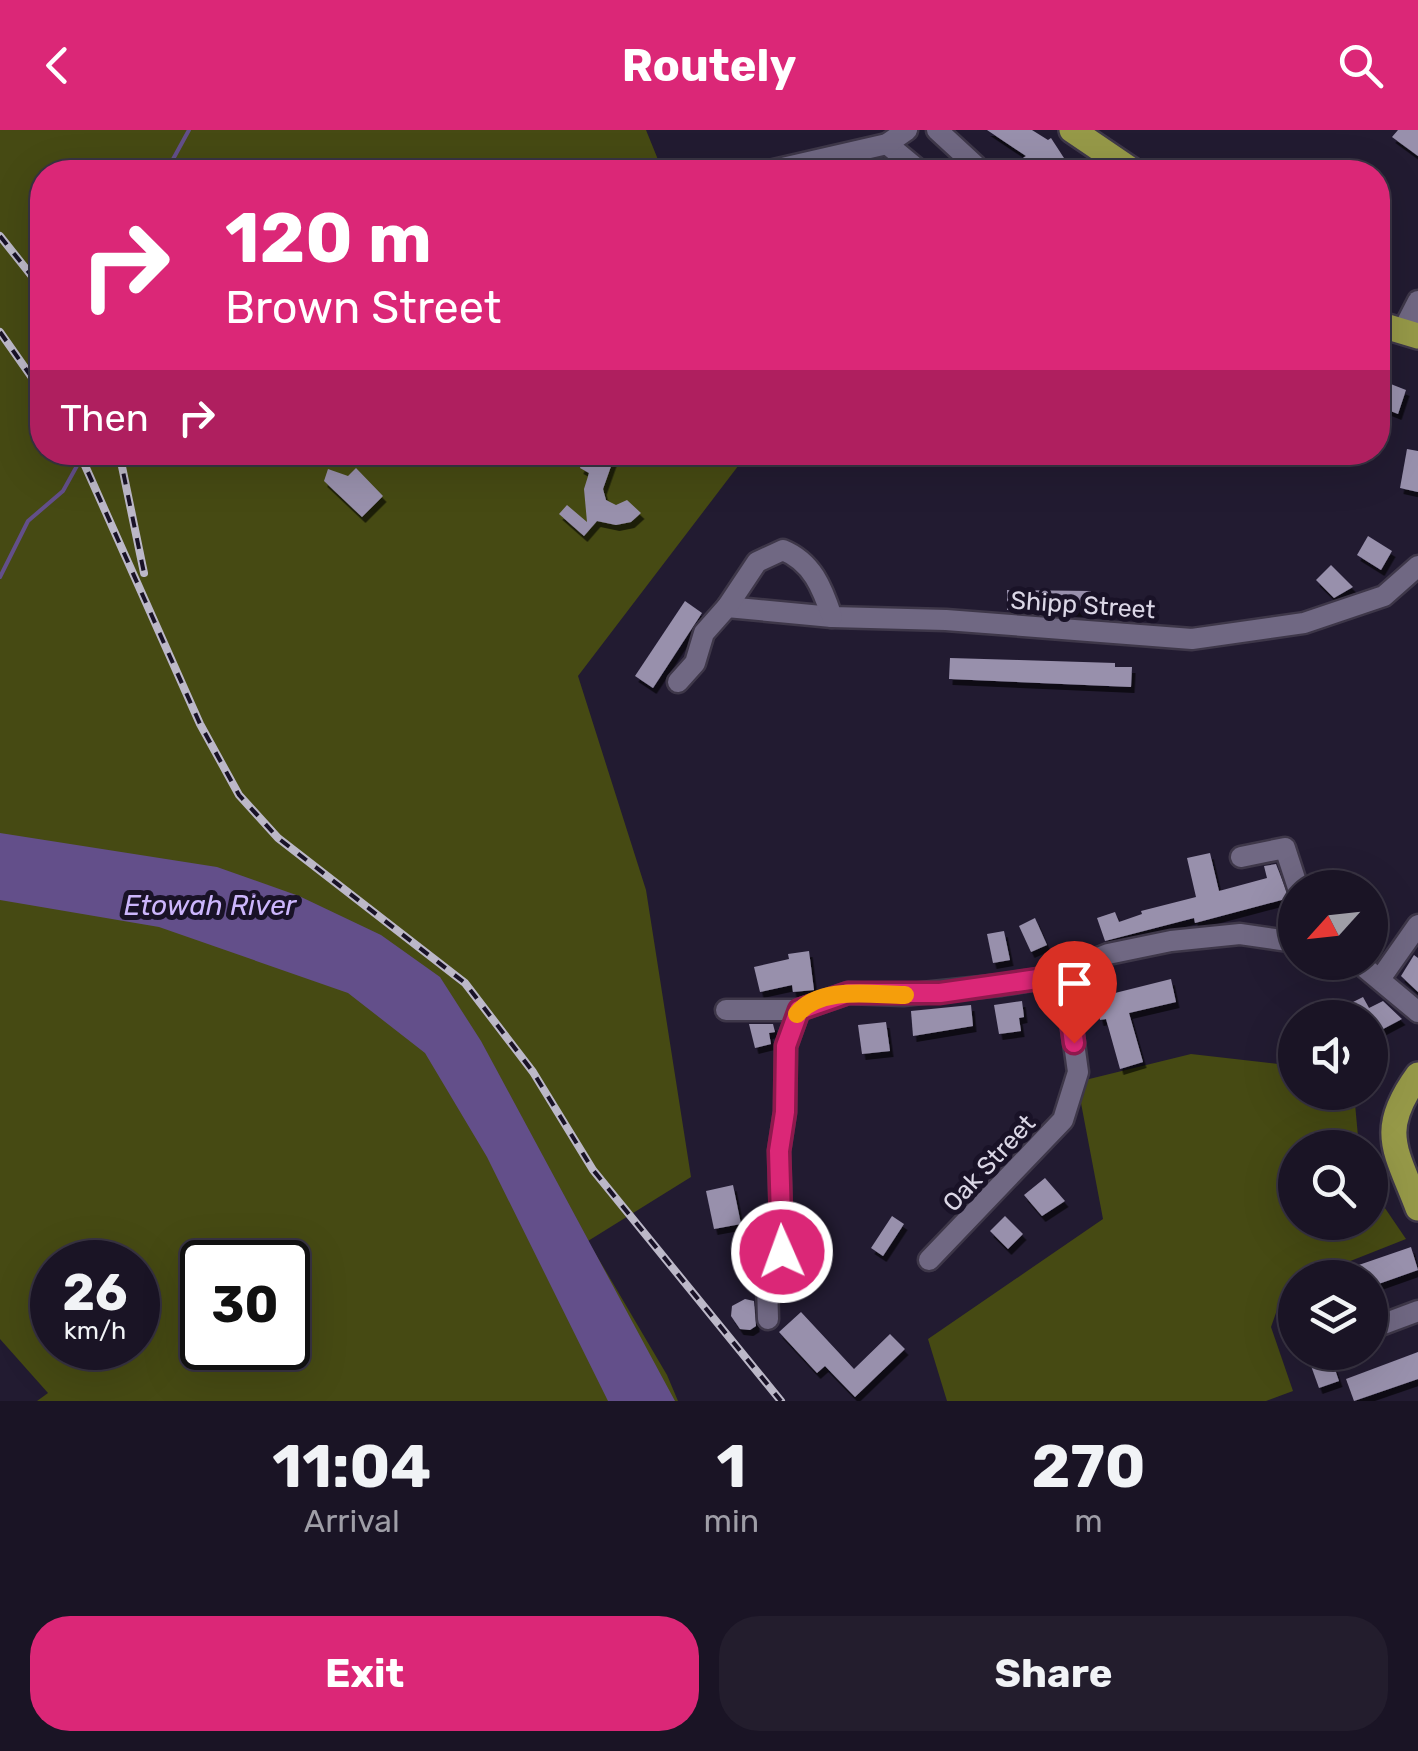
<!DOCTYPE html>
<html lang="en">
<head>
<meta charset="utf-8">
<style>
	:root { --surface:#1a1425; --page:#231d2d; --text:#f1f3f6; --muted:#9f9ea7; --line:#383342; --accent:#db2777 }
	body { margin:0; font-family:Rubik,sans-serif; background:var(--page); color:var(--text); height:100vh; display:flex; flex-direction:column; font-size:38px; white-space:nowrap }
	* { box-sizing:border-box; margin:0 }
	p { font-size:32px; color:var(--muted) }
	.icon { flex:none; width:55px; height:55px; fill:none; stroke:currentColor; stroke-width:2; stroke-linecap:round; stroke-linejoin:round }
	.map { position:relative; height:1271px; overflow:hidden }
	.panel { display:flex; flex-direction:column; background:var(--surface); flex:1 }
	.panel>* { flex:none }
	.banner { position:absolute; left:30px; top:30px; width:1360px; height:305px; border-radius:40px; box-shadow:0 10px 40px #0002,0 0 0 2px var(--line); background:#db2777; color:#fff; overflow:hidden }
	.needle { width:65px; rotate:243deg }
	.buttons { position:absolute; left:1278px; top:740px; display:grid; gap:20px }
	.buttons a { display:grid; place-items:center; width:110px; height:110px; border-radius:50%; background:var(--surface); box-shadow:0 10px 40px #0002,0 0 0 2px var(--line); font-size:50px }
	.speed { position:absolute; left:30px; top:1110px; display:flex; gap:20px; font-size:50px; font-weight:700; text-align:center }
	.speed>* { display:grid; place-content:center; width:130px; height:130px; border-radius:50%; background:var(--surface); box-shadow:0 10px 40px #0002,0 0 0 2px var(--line); line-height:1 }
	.speed small { font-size:25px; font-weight:400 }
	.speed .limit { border:5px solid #111; border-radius:15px; background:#fff; color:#111 }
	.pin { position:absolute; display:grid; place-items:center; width:85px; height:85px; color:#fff; margin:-102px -42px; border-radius:50% 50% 50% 0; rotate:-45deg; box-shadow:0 0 10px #0007 }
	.pin .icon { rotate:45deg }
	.me { position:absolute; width:110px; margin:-55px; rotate:358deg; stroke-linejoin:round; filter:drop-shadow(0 0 8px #0008) }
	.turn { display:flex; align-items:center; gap:35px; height:210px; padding:0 30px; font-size:45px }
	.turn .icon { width:130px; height:130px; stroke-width:2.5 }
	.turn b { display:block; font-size:70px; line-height:85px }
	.then { display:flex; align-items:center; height:95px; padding:0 30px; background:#0003; gap:20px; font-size:38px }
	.eta { display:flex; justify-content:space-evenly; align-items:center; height:170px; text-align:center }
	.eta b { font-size:60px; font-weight:700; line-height:70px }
	.primary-button { display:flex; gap:20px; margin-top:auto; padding:20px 30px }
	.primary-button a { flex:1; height:115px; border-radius:40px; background:var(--accent); color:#fff; font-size:40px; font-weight:700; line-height:115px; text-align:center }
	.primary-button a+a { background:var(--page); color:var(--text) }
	header { display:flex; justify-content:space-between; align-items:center; height:130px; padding:0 30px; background:var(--accent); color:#fff; font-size:45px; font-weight:700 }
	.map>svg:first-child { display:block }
	.green { fill:#464a13; fill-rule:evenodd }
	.water { fill:#634f8a }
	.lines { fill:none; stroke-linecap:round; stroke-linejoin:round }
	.stream { stroke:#634f8a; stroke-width:4 }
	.building { fill:#9890ac; filter:url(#shadow) }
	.minor-casing { stroke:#3e3749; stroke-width:25 }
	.major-casing { stroke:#3e3749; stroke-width:30 }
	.minor { stroke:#706883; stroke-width:20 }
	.major { stroke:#969948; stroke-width:25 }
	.rail-casing { stroke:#bcb8c8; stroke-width:8 }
	.rail { stroke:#191227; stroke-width:4; stroke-dasharray:11; stroke-linecap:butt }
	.route-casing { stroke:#8e194d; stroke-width:25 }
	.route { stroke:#db2777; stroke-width:18 }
	.slow { stroke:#f59e0b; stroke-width:18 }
	.labels { text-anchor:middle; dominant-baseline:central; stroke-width:10; stroke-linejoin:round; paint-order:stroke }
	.street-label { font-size:25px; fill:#dbd7e6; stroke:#191227 }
	.water-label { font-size:28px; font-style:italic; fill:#ccb6fc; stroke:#191227 }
</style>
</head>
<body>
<header><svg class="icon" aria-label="back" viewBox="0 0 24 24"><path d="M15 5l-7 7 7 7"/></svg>Routely<svg class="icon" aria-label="search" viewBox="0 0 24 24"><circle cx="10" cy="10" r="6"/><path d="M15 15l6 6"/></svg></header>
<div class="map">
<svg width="1418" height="1271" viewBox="0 0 1418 1271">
	<defs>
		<filter id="shadow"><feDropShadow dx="3.5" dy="6" stdDeviation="0" flood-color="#0009"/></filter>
	</defs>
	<rect width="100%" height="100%" fill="#221b31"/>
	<g class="green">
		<path d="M0,0h646l17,42h-621v280l706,1 -170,223 68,214 45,287 -103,64 79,134 11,26h-641l11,-8 -48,-54zM52,1132h86v86h-86zM202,1132h86v86h-86z"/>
		<polygon points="1191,924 1295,936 1295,962 1354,963 1359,1017 1295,1018 1295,1092 1370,1092 1370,1056 1406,1109 1310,1147 1295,1148 1295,1153 1285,1157 1271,1197 1293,1261 1266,1271 947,1271 928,1209 1103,1089 1077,952"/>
	</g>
	<polygon class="water" points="0,703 217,737 299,766 381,805 440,847 481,911 675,1271 608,1271 487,1027 425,923 348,863 159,797 0,770"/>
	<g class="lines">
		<g class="stream">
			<polyline points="166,42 189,0"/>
			<polyline points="0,447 28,391 63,361 78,334"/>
		</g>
	</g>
	<g class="building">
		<polygon points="987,0 1032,0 1048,10 1051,8 1073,42 1030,42 1020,30 1026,26"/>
		<polygon points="1398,0 1418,0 1418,26 1392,7"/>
		<polygon points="1378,249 1406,260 1398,284 1378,276"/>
		<polygon points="1407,319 1418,321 1418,362 1400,358"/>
		<polygon points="586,322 615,325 603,359 606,370 616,375 627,370 641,383 631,392 616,395 597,391 584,406 559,384 567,375 587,392 584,359 589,343 580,338"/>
		<polygon points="356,338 383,366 362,387 324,351 328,339 348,346"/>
		<polygon points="1368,406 1392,421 1381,440 1357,425"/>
		<polygon points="1331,435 1353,457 1334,468 1316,450"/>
		<polygon points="1007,460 1091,461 1091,481 1007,480"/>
		<polygon points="685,471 702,483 653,558 635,546"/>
		<polygon points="950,528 1115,533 1115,537 1132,537 1131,557 949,549"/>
		<polygon points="1210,723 1219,761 1267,748 1264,736 1276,734 1289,768 1195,793 1194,788 1105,811 1097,788 1115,782 1119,792 1142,784 1141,781 1196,767 1187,728"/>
		<polygon points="1035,788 1047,815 1031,822 1019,796"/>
		<polygon points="1004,801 1010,830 993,833 987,804"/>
		<polygon points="809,821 814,860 793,862 792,855 760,862 754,837 789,829 788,824"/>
		<polygon points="1414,825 1418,828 1418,862 1401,846"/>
		<polygon points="1171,849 1176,872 1129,883 1143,932 1120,939 1106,889 1100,890 1095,868"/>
		<polygon points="1363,867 1369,878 1383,871 1402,889 1370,906 1370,888 1346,888 1341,878"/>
		<polygon points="1022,871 1024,887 1019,888 1021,901 999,904 994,875"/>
		<polygon points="971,875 973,896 913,906 911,881"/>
		<polygon points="886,892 890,921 862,924 858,895"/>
		<polygon points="749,894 773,894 775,902 769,903 771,914 755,918"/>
		<polygon points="1045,1048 1065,1071 1042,1086 1024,1065"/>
		<polygon points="733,1055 741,1094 714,1099 706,1061"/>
		<polygon points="892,1086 904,1094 883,1126 871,1118"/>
		<polygon points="1005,1086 1023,1104 1008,1119 990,1101"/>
		<polygon points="1411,1117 1418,1140 1370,1157 1370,1148 1353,1148 1350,1138"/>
		<polygon points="745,1169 754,1171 756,1196 750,1200 740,1199 731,1186 732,1176"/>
		<polygon points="801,1182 854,1239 890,1204 905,1219 855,1267 825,1236 817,1243 779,1202"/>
		<polygon points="1306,1222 1329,1222 1339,1251 1319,1258"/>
		<polygon points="1418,1222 1418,1249 1354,1271 1346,1249"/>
	</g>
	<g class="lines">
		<defs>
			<g id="minor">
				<polyline points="937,0 975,35"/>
				<polyline points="887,14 921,42"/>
				<polyline points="765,42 887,14 907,0"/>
				<polyline points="1402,202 1418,171"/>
				<polyline points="727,477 832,487 946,490 1192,509 1304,493 1384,466 1418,436"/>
				<path d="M678,552l17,-19 9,-30 23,-26 30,-45 26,-12c29,12 39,37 49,67"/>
				<polyline points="1241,727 1285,718 1298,758"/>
				<polyline points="1358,832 1418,882"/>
				<polyline points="1380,849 1418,795"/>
				<polyline points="726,880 799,880 848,863 903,865 1001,855 1051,847 1108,824 1171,811 1240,804 1295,812"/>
				<polyline points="929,1130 1063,990 1078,942 1070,884 1051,847"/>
				<polyline points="768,1189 767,1153 782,1122 779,1021 785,982 786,916 799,880"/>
				<polyline points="1370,1199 1418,1181"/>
			</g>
			<g id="major">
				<polyline points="1072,0 1134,42"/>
				<polyline points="1378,194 1418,206"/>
				<path d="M1418,945c-41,56 -22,75 0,133"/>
			</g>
		</defs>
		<use href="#minor" class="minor-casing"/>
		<use href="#major" class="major-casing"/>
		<use href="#minor" class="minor"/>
		<use href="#major" class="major"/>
		<defs>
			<g id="rail">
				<polyline points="0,106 42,159"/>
				<polyline points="0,202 42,262"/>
				<polyline points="79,322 200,594 239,665 278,708 465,853 533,942 593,1040 781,1271"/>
				<polyline points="119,322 144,443"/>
			</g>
		</defs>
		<use href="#rail" class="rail-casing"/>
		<use href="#rail" class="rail"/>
	</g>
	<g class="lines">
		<defs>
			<polyline id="route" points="782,1122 779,1021 785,982 786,916 799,880 848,863 940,863 1051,847 1070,884 1074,913"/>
		</defs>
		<use href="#route" class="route-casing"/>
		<use href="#route" class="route"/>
		<path class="slow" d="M797,884c24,-29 75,-19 108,-19"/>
	</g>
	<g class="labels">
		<g class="street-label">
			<text transform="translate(1083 475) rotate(4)">Shipp Street</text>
			<text transform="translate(989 1033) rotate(-47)">Oak Street</text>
		</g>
		<g class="water-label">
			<text x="210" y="775">Etowah River</text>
		</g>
	</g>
</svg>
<div class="buttons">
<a><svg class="needle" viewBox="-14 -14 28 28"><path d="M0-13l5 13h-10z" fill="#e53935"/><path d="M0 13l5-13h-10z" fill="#9f9ea7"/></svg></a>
<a><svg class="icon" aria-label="sound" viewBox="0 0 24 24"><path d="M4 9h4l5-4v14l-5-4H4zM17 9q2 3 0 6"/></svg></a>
<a><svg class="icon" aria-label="search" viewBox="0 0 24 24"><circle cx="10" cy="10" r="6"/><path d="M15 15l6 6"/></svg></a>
<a><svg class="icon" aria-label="layers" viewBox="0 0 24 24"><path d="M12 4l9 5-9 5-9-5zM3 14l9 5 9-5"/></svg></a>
</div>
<div class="speed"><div>26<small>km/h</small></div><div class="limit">30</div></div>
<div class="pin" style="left:1074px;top:913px;background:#d93025"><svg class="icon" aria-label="arrive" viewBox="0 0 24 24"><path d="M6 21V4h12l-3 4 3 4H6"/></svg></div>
<svg class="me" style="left:782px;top:1122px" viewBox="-20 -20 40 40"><circle r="17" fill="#db2777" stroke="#fff" stroke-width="3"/><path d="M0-11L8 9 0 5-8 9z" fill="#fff"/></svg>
<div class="banner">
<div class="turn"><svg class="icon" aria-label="right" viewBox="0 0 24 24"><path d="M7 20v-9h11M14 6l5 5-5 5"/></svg><div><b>120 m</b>Brown Street</div></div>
<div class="then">Then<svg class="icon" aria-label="right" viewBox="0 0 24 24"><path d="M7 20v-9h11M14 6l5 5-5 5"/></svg></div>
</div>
</div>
<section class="panel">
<div class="eta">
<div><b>11:04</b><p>Arrival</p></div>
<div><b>1</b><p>min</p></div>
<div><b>270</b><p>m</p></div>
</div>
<div class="primary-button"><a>Exit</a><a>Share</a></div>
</section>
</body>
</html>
